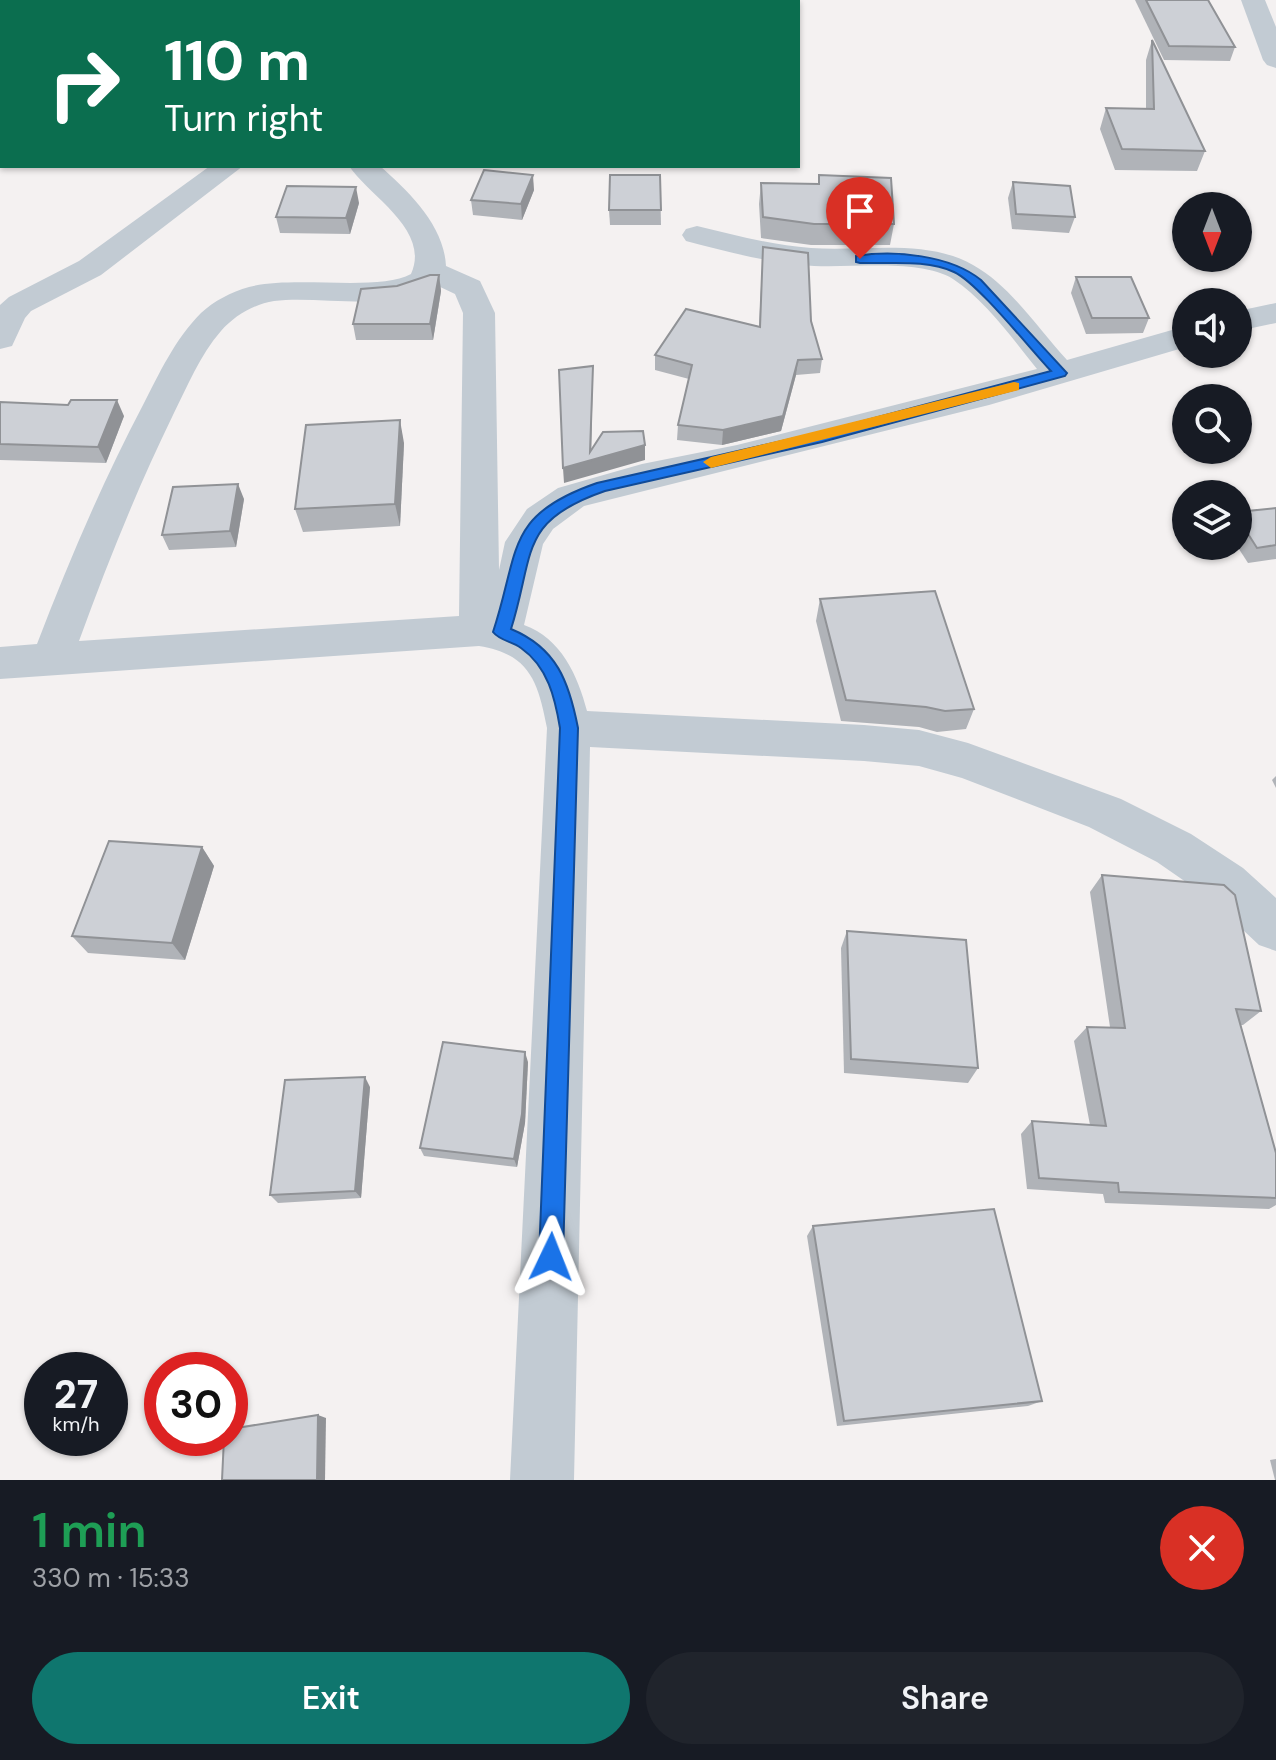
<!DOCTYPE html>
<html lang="en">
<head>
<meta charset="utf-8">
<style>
	:root { --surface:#171b24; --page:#20242c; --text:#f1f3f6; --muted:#9ea1a6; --accent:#0f766e }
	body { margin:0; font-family:"DM Sans",sans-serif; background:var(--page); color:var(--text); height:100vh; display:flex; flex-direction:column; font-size:30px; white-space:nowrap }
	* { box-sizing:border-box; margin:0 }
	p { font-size:26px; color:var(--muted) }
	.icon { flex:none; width:44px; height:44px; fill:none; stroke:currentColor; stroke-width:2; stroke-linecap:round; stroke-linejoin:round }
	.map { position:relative; height:1480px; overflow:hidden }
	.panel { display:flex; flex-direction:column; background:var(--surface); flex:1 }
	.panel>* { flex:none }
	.guide { position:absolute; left:0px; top:0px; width:800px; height:168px; box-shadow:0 2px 6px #0004; background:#0b6e4f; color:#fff; overflow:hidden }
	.needle { width:52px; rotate:180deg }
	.controls { position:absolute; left:1172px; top:192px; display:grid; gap:16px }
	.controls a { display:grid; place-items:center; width:80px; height:80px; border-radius:50%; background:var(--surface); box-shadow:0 2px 6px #0004; font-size:40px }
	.speed { position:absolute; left:24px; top:1352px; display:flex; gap:16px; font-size:40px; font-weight:700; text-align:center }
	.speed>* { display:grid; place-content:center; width:104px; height:104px; border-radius:50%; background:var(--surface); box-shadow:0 2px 6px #0004; line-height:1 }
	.speed small { font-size:20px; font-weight:400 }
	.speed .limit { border:12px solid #d22; background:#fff; color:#111 }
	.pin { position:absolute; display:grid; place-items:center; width:68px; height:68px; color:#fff; margin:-82px -34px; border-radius:50% 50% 50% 0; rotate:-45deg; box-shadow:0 0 8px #0007 }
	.pin .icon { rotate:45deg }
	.me { position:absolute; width:88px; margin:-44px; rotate:2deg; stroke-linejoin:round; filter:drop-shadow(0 0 6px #0008) }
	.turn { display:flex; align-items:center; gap:28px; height:168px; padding:0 32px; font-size:36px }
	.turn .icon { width:104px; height:104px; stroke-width:2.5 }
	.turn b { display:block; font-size:56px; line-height:68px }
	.round { display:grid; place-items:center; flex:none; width:84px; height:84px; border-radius:42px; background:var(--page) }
	.summary { display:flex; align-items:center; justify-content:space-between; height:136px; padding:0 32px }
	h1 { font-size:48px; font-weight:600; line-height:60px; color:#1e9e55 }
	.primary-button { display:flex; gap:16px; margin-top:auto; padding:16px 32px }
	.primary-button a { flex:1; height:92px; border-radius:48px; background:var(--accent); color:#fff; font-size:32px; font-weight:600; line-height:92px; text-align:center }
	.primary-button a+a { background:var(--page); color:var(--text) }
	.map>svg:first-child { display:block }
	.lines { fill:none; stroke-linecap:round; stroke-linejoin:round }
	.minor { fill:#c2cbd3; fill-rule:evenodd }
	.wall { fill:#b0b3b8 }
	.shaded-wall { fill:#909296 }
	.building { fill:#cdd0d6; stroke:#909296; stroke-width:2 }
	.route { fill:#1a73e8; stroke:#114b97; stroke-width:2 }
	.slow { fill:#f59e0b }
</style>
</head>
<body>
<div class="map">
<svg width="1276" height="1480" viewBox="0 0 1276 1480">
	<rect width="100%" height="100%" fill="#f4f1f1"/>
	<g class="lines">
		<g class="minor">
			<polygon points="1241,0 1265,0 1276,27 1276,68 1267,65 1263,60"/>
			<polygon points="210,166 243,166 101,275 31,311 25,318 12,346 0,349 0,305 9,297 79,261"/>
			<path d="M349,166h31c29,26 64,59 66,100l34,15 15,32 4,257 6,-28 22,-33 31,-21 84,-24 95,-19 300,-76c-25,-31 -51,-68 -84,-90 -36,-22 -110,-9 -152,-14 -39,-4 -77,-14 -115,-24l-4,-6 4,-6 11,-3c37,9 75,19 114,22 51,4 115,-10 162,17 38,21 65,64 94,95l119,-34v21l-197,58 -405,101 -31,23 -10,15 -19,81c37,13 54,51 63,86l277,14 55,5 49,13 153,56 70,35 52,34 33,30v53l-17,-6 -50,-47 -52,-36 -68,-35 -127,-49 -43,-12 -55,-5 -274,-14 -16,733h-64l37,-752c-9,-46 -17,-74 -68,-82l-479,33v-32l37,-3c31,-81 65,-161 106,-239 16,-31 32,-66 58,-92 13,-12 30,-21 48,-26 44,-12 130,5 162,-13 20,-44 -42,-78 -62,-108zM436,285l19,9 8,19 -4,303 -380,25c28,-77 58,-152 94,-226 14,-28 27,-60 48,-84 13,-15 33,-27 53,-30 48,-6 121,13 162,-16z"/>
			<polygon points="1276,303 1276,323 1238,331 1238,311"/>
		</g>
	</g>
	<g class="wall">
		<polygon points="1135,0 1208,0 1235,47 1230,61 1164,60"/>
		<polygon points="1152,40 1205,151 1197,171 1115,170 1100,129 1106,108 1146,109 1146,60"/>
		<polygon points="660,175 661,225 610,225 609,210"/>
		<polygon points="819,175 894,224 890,245 811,245 761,238 759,204 761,183 818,184"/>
		<polygon points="1013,182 1075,217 1069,233 1012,229 1008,198"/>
		<polygon points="534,190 522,220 473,215 471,200"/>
		<polygon points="359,203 350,234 280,233 276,217"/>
		<polygon points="763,247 811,321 822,359 820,373 796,375 781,431 722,445 677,440 678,425 689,379 655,370 655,355 759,327"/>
		<polygon points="439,275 441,291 433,340 356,340 353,324 397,286"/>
		<polygon points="1076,277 1149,318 1143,333 1086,334 1071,293"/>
		<polygon points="0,402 124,416 106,463 0,460"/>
		<polygon points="404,443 400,526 303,532 295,509"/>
		<polygon points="244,499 236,547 169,550 162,535"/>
		<polygon points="1276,508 1276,559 1248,563 1237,546 1238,512"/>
		<polygon points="820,599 974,709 966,729 937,732 919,727 841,721 816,621"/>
		<polygon points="1276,776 1276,788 1272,780"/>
		<polygon points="202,847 214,866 185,960 88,953 72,936"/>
		<polygon points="1102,875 1261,1011 1243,1025 1241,1025 1276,1153 1276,1205 1269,1209 1105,1203 1103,1194 1027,1189 1021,1134 1032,1121 1090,1125 1074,1041 1087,1027 1110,1027 1090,892"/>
		<polygon points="847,931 978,1068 968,1083 844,1073 841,948"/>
		<polygon points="528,1062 525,1123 517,1167 424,1156 420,1148"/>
		<polygon points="370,1087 361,1198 278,1203 270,1195"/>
		<polygon points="813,1226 1042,1401 1028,1406 837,1426 807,1236"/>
		<polygon points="1276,1459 1276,1480 1275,1480 1270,1460"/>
	</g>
	<g class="shaded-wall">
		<polygon points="533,175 534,190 522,220 521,204"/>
		<polygon points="356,187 359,203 350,234 346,218"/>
		<polygon points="439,275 441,291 433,340 430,324"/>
		<polygon points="798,360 796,375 781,431 722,445 723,430"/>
		<polygon points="593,366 591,460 645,445 645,460 564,483 563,468"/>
		<polygon points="117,400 124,416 106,463 98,447"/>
		<polygon points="400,420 404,443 400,526 395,504"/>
		<polygon points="238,484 244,499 236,547 230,531"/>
		<polygon points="202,847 214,866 185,960 172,943"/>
		<polygon points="525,1052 528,1062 525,1123 517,1167 514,1159"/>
		<polygon points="365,1077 370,1087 361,1198 355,1191"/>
		<polygon points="318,1415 326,1418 325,1480 317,1480"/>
	</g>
	<g class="building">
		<polygon points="1146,0 1208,0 1235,47 1169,46"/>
		<polygon points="1152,40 1205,151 1122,149 1106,108 1154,109"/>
		<polygon points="484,170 533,175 521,204 471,200"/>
		<polygon points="610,175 660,175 661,210 609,210"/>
		<polygon points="819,175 891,178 894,224 814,224 763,217 761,183 819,184"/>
		<polygon points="1013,182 1070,186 1075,217 1016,214"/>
		<polygon points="287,186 356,187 346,218 276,217"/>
		<polygon points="763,247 808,253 811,321 822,359 798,360 783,416 723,430 678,425 692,365 655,355 686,309 760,327"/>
		<polygon points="430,275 439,275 430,324 353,324 361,289 397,286"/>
		<polygon points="1076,277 1131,277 1149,318 1092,318"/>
		<polygon points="593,366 590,452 603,432 643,431 645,445 563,468 559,370"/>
		<polygon points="71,400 117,400 98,447 0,444 0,402 68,405"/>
		<polygon points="400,420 395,504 295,509 306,425"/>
		<polygon points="238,484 230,531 162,535 173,487"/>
		<polygon points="1276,508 1276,545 1257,548 1238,518 1238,512"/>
		<polygon points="935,591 974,709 945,711 926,707 846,700 820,599"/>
		<polygon points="109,841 202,847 172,943 72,936"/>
		<polygon points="1102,875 1224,885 1235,895 1261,1011 1236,1009 1276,1153 1276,1198 1119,1192 1118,1183 1039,1178 1032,1121 1106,1126 1087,1027 1125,1028"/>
		<polygon points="847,931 966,940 978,1068 851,1059"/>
		<polygon points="443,1042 525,1052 522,1114 514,1159 420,1148"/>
		<polygon points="365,1077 355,1191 270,1195 285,1080"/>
		<polygon points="994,1209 1042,1401 844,1421 813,1226"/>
		<polygon points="318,1415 317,1480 222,1480 224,1438 230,1438 230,1429"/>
	</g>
	<path class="route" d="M856,256c39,-6 94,-1 125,24l86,93 -2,3 -243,66 -217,49c-87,30 -70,62 -94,138 46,19 58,53 67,99l-15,529 -4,9 -8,3 -9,-3 -3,-9 21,-529c-5,-30 -12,-61 -39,-80 -9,-7 -21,-7 -28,-16 27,-81 11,-117 104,-149l225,-51 229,-61c-21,-22 -73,-88 -97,-99 -27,-13 -64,-8 -94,-9l-4,-1z"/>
	<polygon class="slow" points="1014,382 1019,383 1019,390 711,468 703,462 711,457"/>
</svg>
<div class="controls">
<a><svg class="needle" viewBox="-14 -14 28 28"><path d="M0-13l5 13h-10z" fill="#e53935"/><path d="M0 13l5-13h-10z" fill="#9ea1a6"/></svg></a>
<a><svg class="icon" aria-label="sound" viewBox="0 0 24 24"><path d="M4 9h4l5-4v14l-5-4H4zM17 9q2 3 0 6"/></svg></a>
<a><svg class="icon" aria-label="search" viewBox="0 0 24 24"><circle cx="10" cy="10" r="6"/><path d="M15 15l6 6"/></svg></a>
<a><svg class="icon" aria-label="layers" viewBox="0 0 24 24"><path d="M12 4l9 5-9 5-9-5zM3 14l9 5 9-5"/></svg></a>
</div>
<div class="speed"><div>27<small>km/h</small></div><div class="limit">30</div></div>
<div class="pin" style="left:860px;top:259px;background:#d93025"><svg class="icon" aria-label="arrive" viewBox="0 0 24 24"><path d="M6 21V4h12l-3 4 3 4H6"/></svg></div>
<svg class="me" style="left:551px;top:1257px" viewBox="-20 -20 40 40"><path d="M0-17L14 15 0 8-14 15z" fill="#1a73e8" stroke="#fff" stroke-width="4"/></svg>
<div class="guide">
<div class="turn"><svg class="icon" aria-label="right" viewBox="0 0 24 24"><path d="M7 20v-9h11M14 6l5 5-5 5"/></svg><div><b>110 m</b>Turn right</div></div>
</div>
</div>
<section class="panel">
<div class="summary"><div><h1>1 min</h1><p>330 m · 15:33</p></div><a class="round" style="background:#d93025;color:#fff"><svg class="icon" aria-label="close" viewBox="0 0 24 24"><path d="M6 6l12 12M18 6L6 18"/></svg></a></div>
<div class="primary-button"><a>Exit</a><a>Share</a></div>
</section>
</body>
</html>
